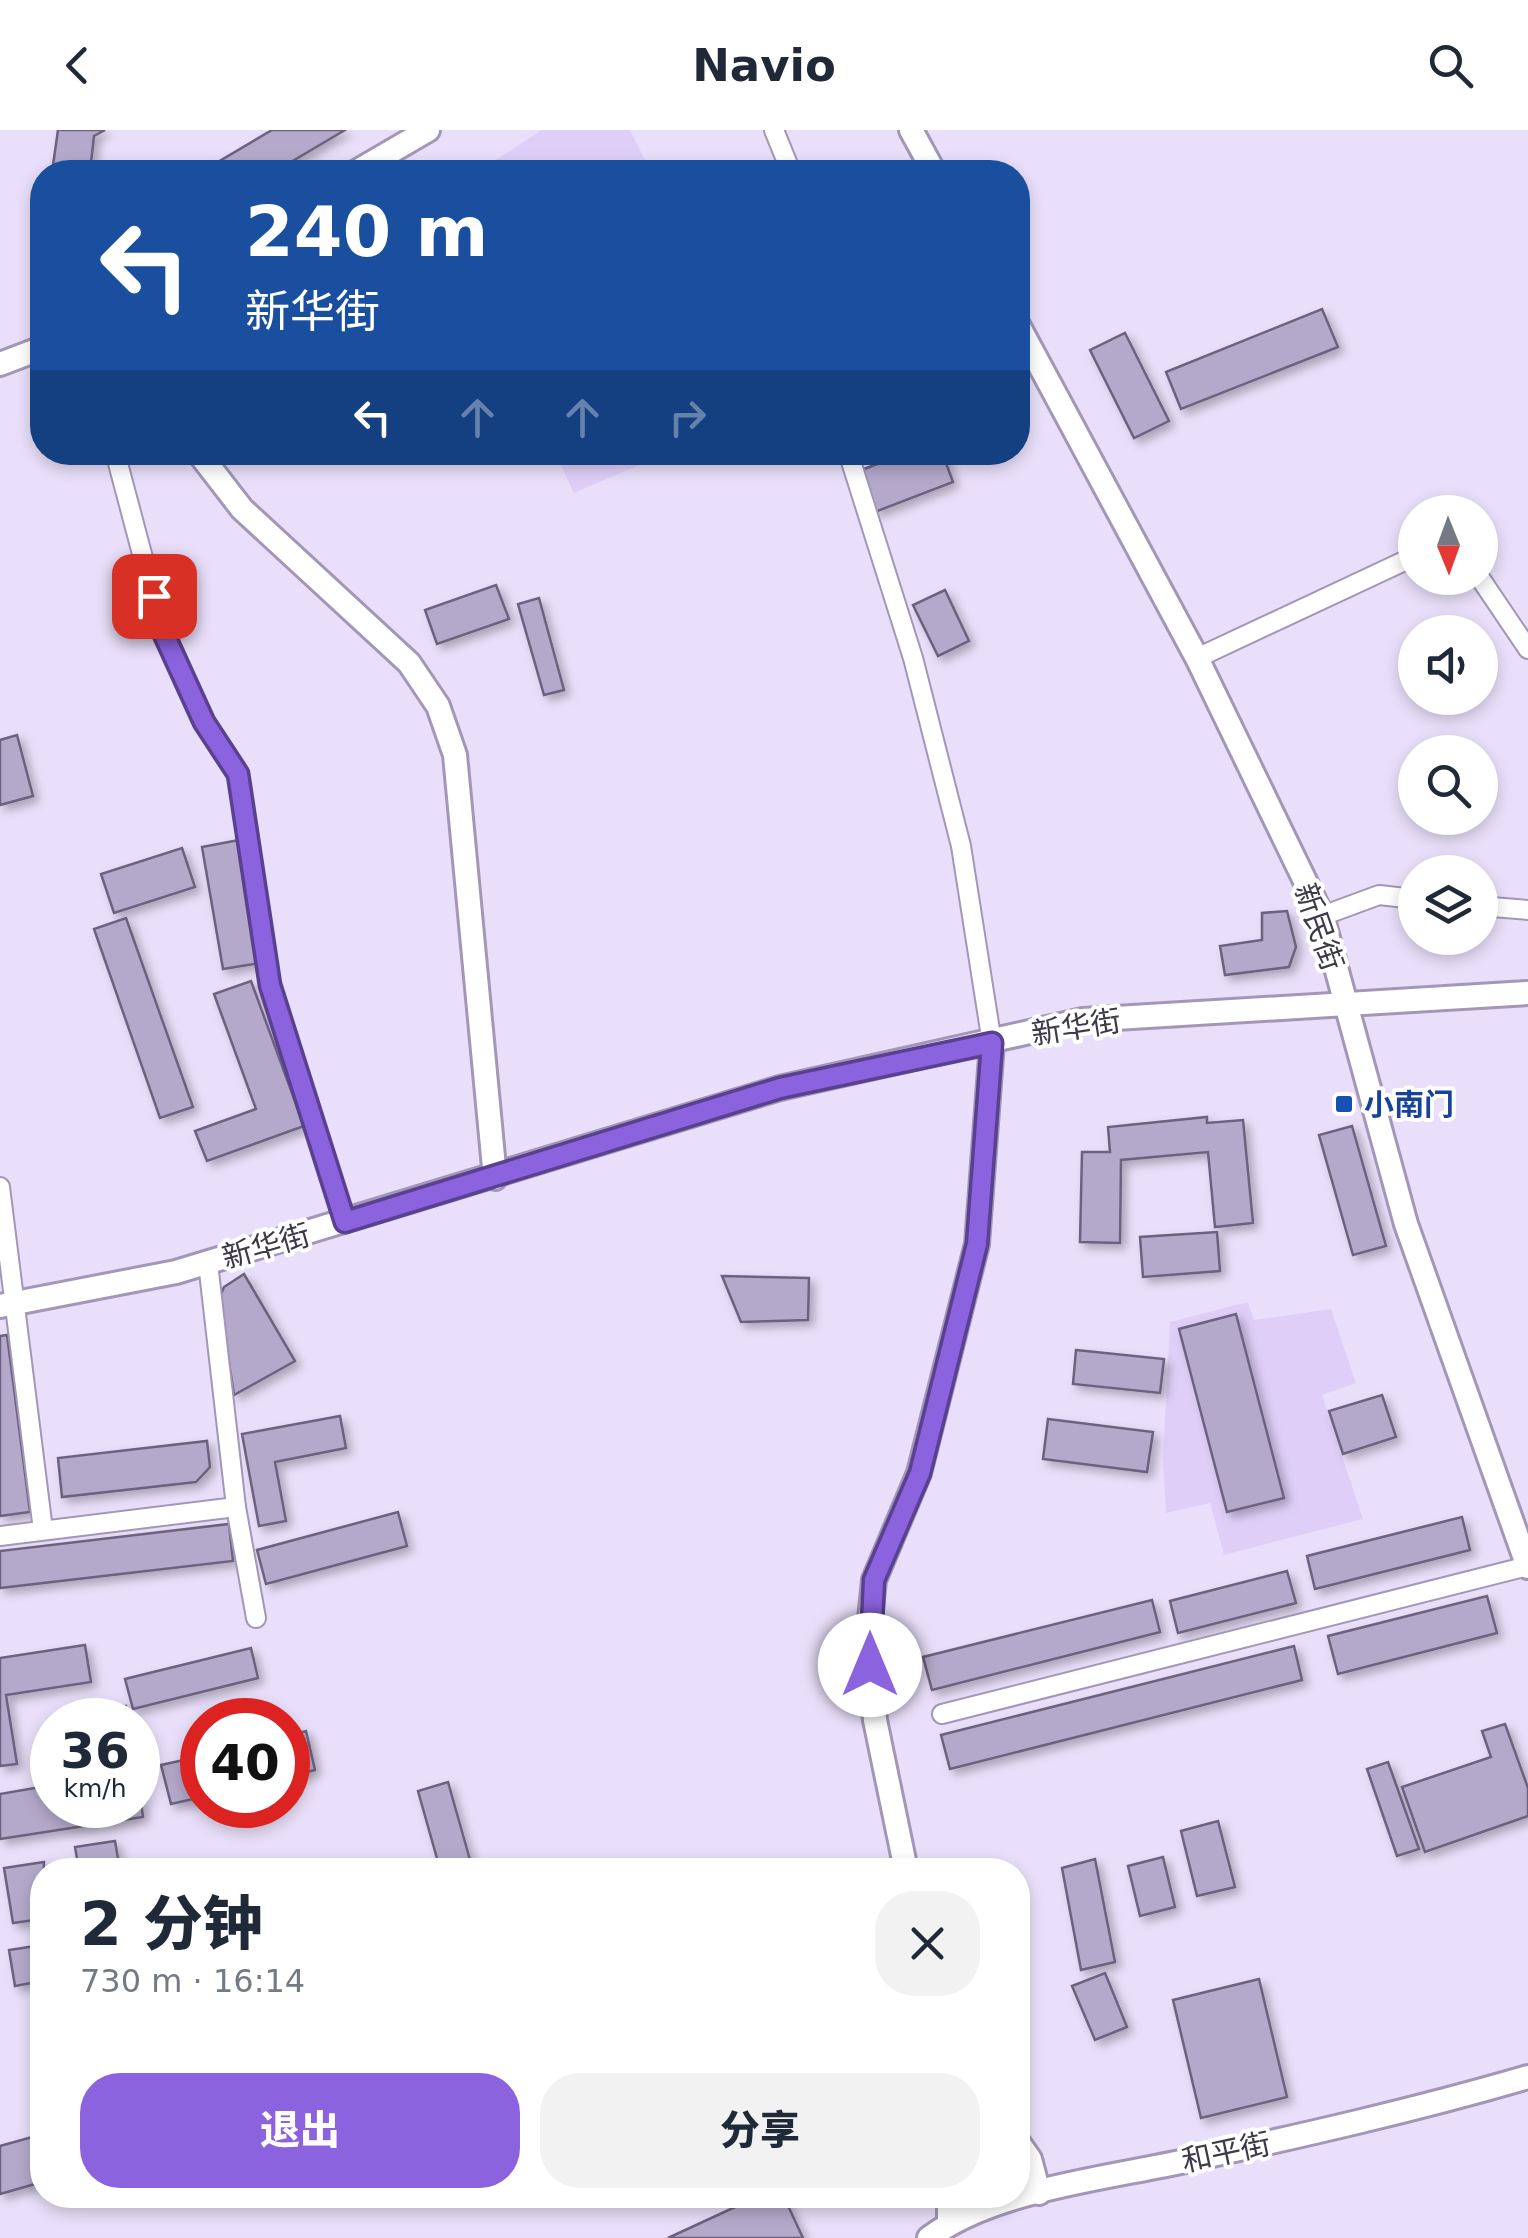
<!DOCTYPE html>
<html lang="zh">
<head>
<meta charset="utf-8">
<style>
	:root { --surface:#fff; --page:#f2f2f3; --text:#1f2937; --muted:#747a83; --accent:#8b63de }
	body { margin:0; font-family:"DejaVu Sans","Noto Sans SC",sans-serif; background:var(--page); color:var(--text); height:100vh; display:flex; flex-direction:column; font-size:38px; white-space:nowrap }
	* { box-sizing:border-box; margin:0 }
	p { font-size:32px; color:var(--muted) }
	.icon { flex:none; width:55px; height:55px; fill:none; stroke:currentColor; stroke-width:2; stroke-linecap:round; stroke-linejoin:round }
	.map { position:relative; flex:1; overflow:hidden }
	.panel { position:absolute; left:30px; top:1728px; width:1000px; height:350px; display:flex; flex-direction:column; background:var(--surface); border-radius:40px; box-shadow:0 5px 15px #0003 }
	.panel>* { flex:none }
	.guide { position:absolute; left:30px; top:30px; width:1000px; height:305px; border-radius:40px; box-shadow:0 5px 15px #0003; background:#1a4fa0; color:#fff; overflow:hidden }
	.needle { width:65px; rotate:179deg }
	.buttons { position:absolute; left:1398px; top:365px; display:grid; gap:20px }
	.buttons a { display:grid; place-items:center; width:100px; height:100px; border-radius:50%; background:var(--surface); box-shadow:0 5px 15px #0003; font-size:50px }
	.speed { position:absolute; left:30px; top:1568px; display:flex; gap:20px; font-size:50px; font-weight:700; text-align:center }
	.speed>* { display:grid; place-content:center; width:130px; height:130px; border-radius:50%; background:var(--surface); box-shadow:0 5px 15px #0003; line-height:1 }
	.speed small { font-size:25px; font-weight:400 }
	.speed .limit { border:15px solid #d22; background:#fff; color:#111 }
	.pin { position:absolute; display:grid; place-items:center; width:85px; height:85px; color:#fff; margin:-42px; border-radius:20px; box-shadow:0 5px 15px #0006 }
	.me { position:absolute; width:110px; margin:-55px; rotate:0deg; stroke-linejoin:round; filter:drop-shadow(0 0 8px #0008) }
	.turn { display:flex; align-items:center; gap:35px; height:210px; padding:0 50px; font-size:45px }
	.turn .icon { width:130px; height:130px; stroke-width:2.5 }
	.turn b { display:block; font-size:70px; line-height:85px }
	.lanes { display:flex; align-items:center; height:95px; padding:0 50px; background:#0003; justify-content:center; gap:50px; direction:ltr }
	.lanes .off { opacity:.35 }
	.round { display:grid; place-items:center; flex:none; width:105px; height:105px; border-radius:40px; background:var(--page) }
	.headline { display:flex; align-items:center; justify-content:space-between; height:170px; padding:0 50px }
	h1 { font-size:60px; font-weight:800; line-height:75px }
	.action { display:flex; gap:20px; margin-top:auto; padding:20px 50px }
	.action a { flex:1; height:115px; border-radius:40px; background:var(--accent); color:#fff; font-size:40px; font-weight:800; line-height:115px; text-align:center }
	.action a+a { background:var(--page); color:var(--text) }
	header { display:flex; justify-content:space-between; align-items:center; height:130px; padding:0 50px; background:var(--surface); font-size:45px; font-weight:800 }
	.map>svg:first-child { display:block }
	.built { fill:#dfcff8 }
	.building { fill:#b4a9ca; stroke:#6c6280; stroke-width:2.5; filter:url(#shadow) }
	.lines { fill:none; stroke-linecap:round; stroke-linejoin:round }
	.street-casing { stroke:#a396b6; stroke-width:22 }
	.secondary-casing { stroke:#a396b6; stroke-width:28 }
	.street { stroke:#fff; stroke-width:18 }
	.secondary { stroke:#fff; stroke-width:22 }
	.route-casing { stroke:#5a4090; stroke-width:25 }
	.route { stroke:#8b63de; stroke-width:18 }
	.transit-dot { fill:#1a4fb4; stroke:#fff; stroke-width:4 }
	.labels { text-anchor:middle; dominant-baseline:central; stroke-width:8; stroke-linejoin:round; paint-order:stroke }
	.street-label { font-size:30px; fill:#3e3946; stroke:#fff }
	.transit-label { font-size:30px; font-weight:bold; fill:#164399; stroke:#fff; text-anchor:start }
</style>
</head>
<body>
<header><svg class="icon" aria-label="back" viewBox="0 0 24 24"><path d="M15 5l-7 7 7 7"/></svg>Navio<svg class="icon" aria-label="search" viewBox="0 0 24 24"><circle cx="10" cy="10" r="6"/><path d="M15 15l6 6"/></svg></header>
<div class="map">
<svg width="1528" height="2108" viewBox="0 0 1528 2108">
	<defs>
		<filter id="shadow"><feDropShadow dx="5" dy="5" stdDeviation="5" flood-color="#0004"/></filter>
	</defs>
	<rect width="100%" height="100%" fill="#e9dffa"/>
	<g class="built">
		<polygon points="542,0 630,0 651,42 477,42"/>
		<polygon points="555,323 667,323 574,363"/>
		<polygon points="1248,1172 1254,1190 1331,1179 1356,1253 1322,1265 1363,1389 1224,1425 1210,1373 1166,1383 1163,1330 1170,1192"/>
	</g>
	<g class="building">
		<polygon points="58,0 105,0 94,6 90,42 52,42"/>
		<polygon points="272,0 345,0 274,42 201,42"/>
		<polygon points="1322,179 1338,217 1181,279 1166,242"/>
		<polygon points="1125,203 1169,291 1134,308 1090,220"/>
		<polygon points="908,322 942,322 953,352 875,382 859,341"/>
		<polygon points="496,455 509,489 437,514 425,480"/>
		<polygon points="945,460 969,511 938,526 913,475"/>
		<polygon points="539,468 564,560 544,565 518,474"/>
		<polygon points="17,605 33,666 0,675 0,610"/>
		<polygon points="239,710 260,833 223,839 202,717"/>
		<polygon points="182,718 195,757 114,783 101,744"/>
		<polygon points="1287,781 1296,817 1289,837 1225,845 1220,816 1262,810 1262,783"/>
		<polygon points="126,788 193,977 160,988 94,799"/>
		<polygon points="251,851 304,996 207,1031 195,1001 256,979 214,864"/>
		<polygon points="1207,987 1207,993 1243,990 1253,1093 1215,1097 1208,1022 1121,1030 1120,1113 1080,1112 1082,1022 1110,1022 1108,997"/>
		<polygon points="1352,996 1386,1116 1353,1125 1319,1005"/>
		<polygon points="1217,1102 1220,1141 1143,1147 1140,1107"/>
		<polygon points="244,1144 295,1231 234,1265 219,1169 224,1157"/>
		<polygon points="722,1146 809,1148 808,1190 741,1192"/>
		<polygon points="1236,1184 1284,1368 1227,1382 1179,1199"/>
		<polygon points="7,1205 30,1382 0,1386 0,1206"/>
		<polygon points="1076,1220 1164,1229 1160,1263 1073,1254"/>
		<polygon points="1382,1265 1396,1307 1343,1324 1329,1281"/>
		<polygon points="340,1286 346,1318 275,1332 286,1391 259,1396 242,1304"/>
		<polygon points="1048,1289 1153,1302 1147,1342 1043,1329"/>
		<polygon points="207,1311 210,1337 196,1352 62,1367 58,1328"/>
		<polygon points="398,1382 407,1416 266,1454 257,1420"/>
		<polygon points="1462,1387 1470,1420 1315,1459 1307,1426"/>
		<polygon points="229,1394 233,1431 0,1458 0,1421"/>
		<polygon points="1287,1441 1296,1473 1178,1503 1170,1471"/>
		<polygon points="1487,1466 1497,1503 1338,1544 1328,1506"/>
		<polygon points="1152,1470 1160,1502 932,1560 923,1527"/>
		<polygon points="85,1515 91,1552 6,1565 17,1634 0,1636 0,1528"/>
		<polygon points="1294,1516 1302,1550 950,1639 941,1605"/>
		<polygon points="251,1518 258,1548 133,1579 125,1549"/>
		<polygon points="126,1576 128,1590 84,1590 83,1582"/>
		<polygon points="1505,1594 1528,1658 1528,1686 1425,1722 1402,1657 1491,1627 1482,1601"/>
		<polygon points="306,1601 315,1640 288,1647 288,1606"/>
		<polygon points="202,1626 202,1667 171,1674 161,1635"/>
		<polygon points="1388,1632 1419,1719 1397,1726 1367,1639"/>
		<polygon points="138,1650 143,1687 0,1709 0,1664 52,1655 52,1675 138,1675"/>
		<polygon points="448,1652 470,1730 440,1739 418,1661"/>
		<polygon points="1218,1691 1235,1757 1197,1766 1181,1701"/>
		<polygon points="115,1711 120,1740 79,1740 75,1717"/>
		<polygon points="1163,1727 1175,1777 1140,1786 1128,1736"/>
		<polygon points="1095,1729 1115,1832 1081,1840 1062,1738"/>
		<polygon points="44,1732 42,1789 13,1793 4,1738"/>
		<polygon points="42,1815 42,1851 15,1856 9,1820"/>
		<polygon points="1105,1843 1127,1897 1095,1910 1072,1856"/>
		<polygon points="1259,1849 1287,1967 1201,1988 1173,1870"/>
		<polygon points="32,2007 42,2052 0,2064 0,2016"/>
		<polygon points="761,2065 783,2065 803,2108 668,2108"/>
	</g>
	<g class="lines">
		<defs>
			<g id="street">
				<polyline points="774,0 791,42"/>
				<polyline points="115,322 163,503 203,591 238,645 270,855 345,1092"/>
				<polyline points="848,322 913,528 961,716 992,913"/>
				<polyline points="1480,448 1528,519"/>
				<polyline points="1197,528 1415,426"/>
				<polyline points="1480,776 1528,780"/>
				<polyline points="1322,786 1379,765 1415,769"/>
				<polyline points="0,1057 43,1400"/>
				<polyline points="208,1133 236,1377 256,1488"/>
				<polyline points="0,1406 236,1377"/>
				<polyline points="942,1584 1528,1436"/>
			</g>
			<g id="secondary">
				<polyline points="911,0 934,42"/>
				<polyline points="356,42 428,0"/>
				<polyline points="1018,195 1197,528 1322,786 1406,1094 1528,1437"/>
				<polyline points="0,234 42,218"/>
				<polyline points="198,322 242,379 409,533 438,576 455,625 495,1048"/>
				<polyline points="0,1176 176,1142 780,958 1083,890 1528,863"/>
				<polyline points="906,1740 875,1590 868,1508 874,1450 919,1343 977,1114 992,913"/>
				<polyline points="1018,2012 1030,2029 1039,2063"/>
				<polyline points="949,2065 949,2093"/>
				<path d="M929,2108c63,-48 179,-60 256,-77 115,-25 230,-51 343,-84"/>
			</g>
		</defs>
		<use href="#street" class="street-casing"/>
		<use href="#secondary" class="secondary-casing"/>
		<use href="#street" class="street"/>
		<use href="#secondary" class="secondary"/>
	</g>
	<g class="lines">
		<defs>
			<polyline id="route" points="154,466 163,502 204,592 238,644 270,855 345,1092 780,958 992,913 977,1114 920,1343 874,1450 870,1535"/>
		</defs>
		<use href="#route" class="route-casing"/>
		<use href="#route" class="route"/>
	</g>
	<rect class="transit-dot" x="1334" y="964" width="20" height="20" rx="5"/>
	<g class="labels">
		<g class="street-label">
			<text transform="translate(1319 797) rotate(71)">新民街</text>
			<text transform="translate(1076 897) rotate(-9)">新华街</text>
			<text transform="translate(266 1116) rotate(-16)">新华街</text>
			<text transform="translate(1226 2022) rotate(-12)">和平街</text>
		</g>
		<g class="transit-label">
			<text x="1364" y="974">小南门</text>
		</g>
	</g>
</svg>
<div class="buttons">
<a><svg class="needle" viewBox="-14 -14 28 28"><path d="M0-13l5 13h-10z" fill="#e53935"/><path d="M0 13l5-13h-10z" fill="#747a83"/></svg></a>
<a><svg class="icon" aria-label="sound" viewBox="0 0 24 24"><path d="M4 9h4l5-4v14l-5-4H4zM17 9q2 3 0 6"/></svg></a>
<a><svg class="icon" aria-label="search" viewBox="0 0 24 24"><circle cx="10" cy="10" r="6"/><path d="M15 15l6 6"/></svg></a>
<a><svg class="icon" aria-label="layers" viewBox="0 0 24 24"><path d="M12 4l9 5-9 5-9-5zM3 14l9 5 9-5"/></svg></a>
</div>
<div class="speed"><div>36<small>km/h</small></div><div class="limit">40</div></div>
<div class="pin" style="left:154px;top:466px;background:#d93025"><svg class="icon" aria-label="arrive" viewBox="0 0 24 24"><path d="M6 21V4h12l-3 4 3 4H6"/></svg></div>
<svg class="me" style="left:870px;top:1535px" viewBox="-20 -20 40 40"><circle r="19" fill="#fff"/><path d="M0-13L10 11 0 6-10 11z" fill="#8b63de"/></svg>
<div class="guide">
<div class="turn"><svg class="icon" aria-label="left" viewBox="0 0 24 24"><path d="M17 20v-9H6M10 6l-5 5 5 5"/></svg><div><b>240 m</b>新华街</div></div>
<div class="lanes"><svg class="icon" aria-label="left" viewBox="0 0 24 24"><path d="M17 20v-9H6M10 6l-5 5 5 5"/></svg><svg class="icon off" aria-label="ahead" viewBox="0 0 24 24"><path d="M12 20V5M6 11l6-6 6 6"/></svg><svg class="icon off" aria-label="ahead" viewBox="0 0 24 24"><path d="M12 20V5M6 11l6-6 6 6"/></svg><svg class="icon off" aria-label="right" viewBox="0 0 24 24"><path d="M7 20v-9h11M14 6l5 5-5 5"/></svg></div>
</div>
<section class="panel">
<div class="headline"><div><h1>2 分钟</h1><p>730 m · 16:14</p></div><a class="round"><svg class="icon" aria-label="close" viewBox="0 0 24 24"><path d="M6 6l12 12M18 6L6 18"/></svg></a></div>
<div class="action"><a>退出</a><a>分享</a></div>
</section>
</div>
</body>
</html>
